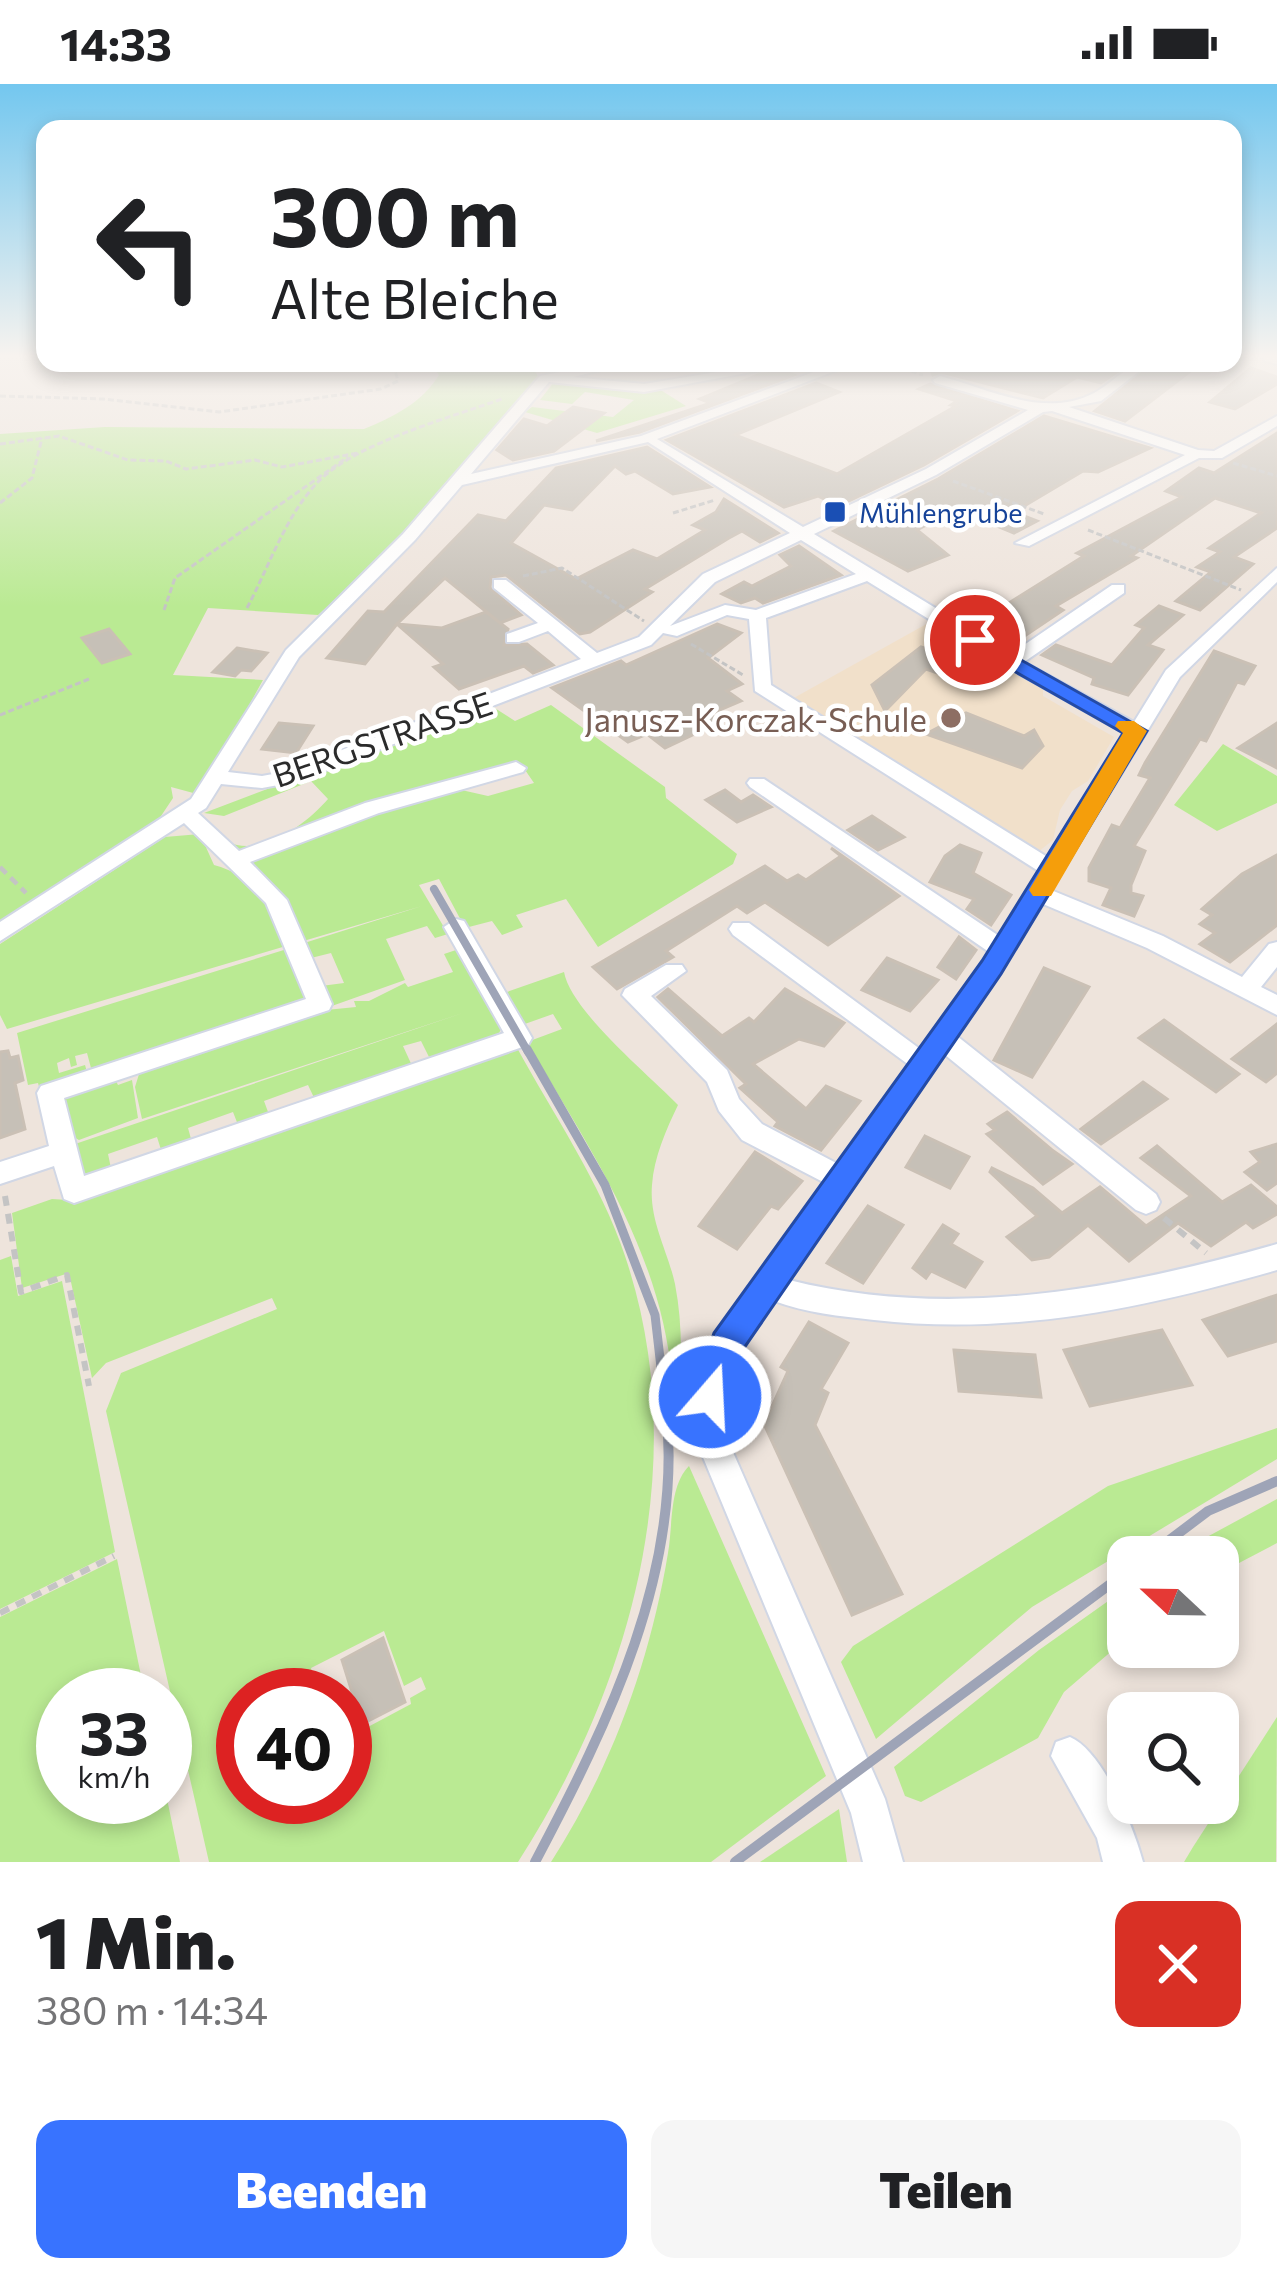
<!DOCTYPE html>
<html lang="de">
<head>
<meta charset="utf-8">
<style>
	:root { --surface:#fff; --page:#f6f6f6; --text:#202124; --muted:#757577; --accent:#3873ff }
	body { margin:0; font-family:Commissioner,sans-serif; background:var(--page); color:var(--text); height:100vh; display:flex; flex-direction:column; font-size:45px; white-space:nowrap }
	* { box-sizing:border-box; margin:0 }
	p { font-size:39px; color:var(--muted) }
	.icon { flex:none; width:66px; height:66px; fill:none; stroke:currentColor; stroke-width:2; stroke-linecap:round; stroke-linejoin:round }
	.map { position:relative; height:1778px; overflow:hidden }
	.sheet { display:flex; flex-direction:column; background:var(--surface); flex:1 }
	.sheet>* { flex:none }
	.top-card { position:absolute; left:36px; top:36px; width:1206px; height:252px; border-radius:24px; box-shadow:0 6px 18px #0003; background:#fff; color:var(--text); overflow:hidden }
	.needle { width:78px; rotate:292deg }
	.buttons { position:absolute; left:1107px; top:1452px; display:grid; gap:24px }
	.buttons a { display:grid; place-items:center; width:132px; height:132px; border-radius:24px; background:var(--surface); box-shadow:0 6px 18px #0003; font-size:60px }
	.speed { position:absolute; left:36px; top:1584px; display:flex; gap:24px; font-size:60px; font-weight:700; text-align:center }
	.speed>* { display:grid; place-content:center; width:156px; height:156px; border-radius:50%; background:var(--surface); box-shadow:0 6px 18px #0003; line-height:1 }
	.speed small { font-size:30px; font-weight:400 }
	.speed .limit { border:18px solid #d22; background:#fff; color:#111 }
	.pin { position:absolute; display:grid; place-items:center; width:102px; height:102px; color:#fff; margin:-51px; border:6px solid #fff; border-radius:50%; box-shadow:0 3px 12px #0007 }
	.me { position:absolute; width:132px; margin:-66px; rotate:19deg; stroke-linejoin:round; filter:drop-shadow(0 0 9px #0008) }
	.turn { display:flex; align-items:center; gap:42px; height:252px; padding:0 36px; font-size:54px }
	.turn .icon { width:156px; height:156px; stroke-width:2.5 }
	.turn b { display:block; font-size:84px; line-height:102px }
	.round { display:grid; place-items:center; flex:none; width:126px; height:126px; border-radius:24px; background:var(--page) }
	.headline { display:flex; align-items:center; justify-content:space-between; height:204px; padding:0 36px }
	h1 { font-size:72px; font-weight:800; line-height:90px }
	.cta { display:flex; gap:24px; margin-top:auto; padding:24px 36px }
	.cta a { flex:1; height:138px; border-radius:24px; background:var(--accent); color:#fff; font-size:48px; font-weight:800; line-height:138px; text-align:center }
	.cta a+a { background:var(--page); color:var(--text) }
	.status { display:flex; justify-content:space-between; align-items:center; height:84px; padding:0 60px; background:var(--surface); direction:ltr }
	.status svg { height:33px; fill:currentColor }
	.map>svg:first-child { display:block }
	.education { fill:#f1e0ca }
	.green { fill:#baea93; fill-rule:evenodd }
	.building { fill:#c6c0b7; stroke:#cac0b5; stroke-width:3 }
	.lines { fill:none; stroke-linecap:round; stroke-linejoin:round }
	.minor-casing { stroke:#d1d7e5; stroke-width:4 }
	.path-far2 { stroke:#c4c4c4; stroke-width:3; stroke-dasharray:6 3; stroke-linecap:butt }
	.path-far1 { stroke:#c4c4c4; stroke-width:4.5; stroke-dasharray:9 6; stroke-linecap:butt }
	.path { stroke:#c4c4c4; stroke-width:6; stroke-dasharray:10 8; stroke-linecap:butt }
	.minor { fill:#fff; fill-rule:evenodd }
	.rail-far2 { stroke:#9ea4b7; stroke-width:8 }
	.rail-far1 { stroke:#9ea4b7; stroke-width:9 }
	.rail { stroke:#9ea4b7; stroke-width:10 }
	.route { fill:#3873ff; stroke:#244ba6; stroke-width:3 }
	.slow { fill:#f59e0b }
	.transit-dot { fill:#1a4fb4; stroke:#fff; stroke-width:4.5 }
	.education-dot { fill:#8d6e63; stroke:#fff; stroke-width:4.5 }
	.labels { text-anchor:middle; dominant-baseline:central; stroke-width:9; stroke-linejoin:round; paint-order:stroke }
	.far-transit-label { font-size:27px; fill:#164399; stroke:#fff; text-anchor:start }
	.education-label { font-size:33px; fill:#785e54; stroke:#fff; text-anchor:end }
	.street-label { font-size:33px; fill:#2b2b2b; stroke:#fff }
</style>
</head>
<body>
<div class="status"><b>14:33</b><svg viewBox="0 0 49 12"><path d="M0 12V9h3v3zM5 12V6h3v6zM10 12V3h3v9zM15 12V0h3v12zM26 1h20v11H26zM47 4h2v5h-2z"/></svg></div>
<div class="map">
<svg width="1277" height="1778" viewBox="0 0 1277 1778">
	<rect width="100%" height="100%" fill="#eee4dc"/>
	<polygon class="education" points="930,538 936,542 927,547 1043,602 1043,612 1114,653 1088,697 1072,707 1060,726 1053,756 1038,768 792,615"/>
	<g class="green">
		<path d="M430,279h100l9,15 -136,159 -85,78 -110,-7 -35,67 90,5 -55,100 -11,14 -26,-7 2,11 -14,21 -159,103v-488l105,-7 259,2c29,-12 58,-26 75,-54z"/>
		<polygon points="554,298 659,305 686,322 597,349 525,328 532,323 613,333 634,316 585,308 572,320 540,316"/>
		<path d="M490,621l25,16 36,-16 114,82 1,11 71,56 -4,10 -135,83 -32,-48 -50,16 7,12 -21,8 -10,-14 -27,7 -26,-49 -20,6 29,49 -13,4 -8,-12 -41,13 19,41 -76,27 -8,-21 23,-3 -13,-30 -24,6 -6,-15 121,-38 -122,36 -48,-75 1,-7 108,-44 96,-27 31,7 46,-13 -13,-19 -8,2 -273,86 -26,-19c7,2 15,11 23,12 33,7 72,-24 91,-46l-17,-18 -87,35 -20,-3z"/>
		<polygon points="1223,660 1277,692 1277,719 1217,747 1174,721"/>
		<path d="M200,750l14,31c43,11 56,44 72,81l-279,83 -7,-14v-71l165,-107z"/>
		<polygon points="287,865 307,913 302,918 150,971 148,966 91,984 87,969 75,972 77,981 71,983 69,974 57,979 59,989 85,981 87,988 40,1006 38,999 28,1001 17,949"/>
		<polygon points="459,865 503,940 497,954 432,979 421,957 403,962 414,986 317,1020 308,1001 264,1017 271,1036 240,1046 233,1028 188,1044 193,1062 163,1072 157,1053 108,1070 112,1089 82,1093 71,1059 78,1059 463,929 142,1035 135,1003 140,987 326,926 356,923 354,917 369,917 405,899 408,903 453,888 444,870"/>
		<path d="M564,888c7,39 85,103 114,133 -12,25 -24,52 -26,80 -3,36 16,66 23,99 6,31 7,63 5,94l-8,1c-11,-128 -82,-229 -145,-337l35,-13 -9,-15 -31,11 -18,-32z"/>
		<path d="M516,962c37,68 85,137 109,210 69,204 7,429 -107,606h-309l-103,-451 15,-38 156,-64 -5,-11 -166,65 -14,15 -23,-105 -47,15 -10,-75 40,-14 16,1zM384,1547l20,55 17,-9 5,12 -16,9 1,6 -60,32 -6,-3v64h-102v-102h76l-8,-27z"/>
		<polygon points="114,993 118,1001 132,996 138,1034 79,1056 70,1051 61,1018 67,1009"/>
		<polygon points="11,1172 18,1212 62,1197 115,1468 0,1525 0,1176"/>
		<polygon points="1277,1344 1277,1375 1032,1523 876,1655 841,1578 853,1562 1108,1402"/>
		<path d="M689,1382l137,310 -115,86h-160c60,-93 99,-200 117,-309 5,-28 1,-67 21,-87z"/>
		<polygon points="1277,1415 1277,1459 1218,1490 1218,1473 1170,1473"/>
		<polygon points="117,1475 145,1611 63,1611 63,1713 165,1713 165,1705 180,1778 0,1778 0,1533"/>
		<polygon points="1128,1503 1128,1553 1064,1608 1038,1654 921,1718 905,1712 894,1683 1039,1566"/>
		<polygon points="1277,1633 1276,1778 1184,1778 1193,1763"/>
		<polygon points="839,1725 847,1778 760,1778"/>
	</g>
	<g class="building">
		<polygon points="928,279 1130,279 1101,299 1077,293 1043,314 941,288 933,291"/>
		<polygon points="1154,279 1201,279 1125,337 1095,327"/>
		<polygon points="1251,284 1277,293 1277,300 1235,325 1210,318"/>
		<polygon points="786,288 794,291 640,348 596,357 711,319 700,315 758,291"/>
		<polygon points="816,299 839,308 735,351 837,390 956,322 951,321 957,317 919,305 930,300 1017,327 924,381 838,422 818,412 784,423 667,356"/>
		<polygon points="573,323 604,329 554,367 513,376 497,366 524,335 547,342"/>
		<polygon points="1044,332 1150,364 1098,388 1083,387 1014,428 1037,437 1014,449 956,425 917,446 948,471 908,487 834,447 938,395"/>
		<polygon points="1277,349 1277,444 1234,473 1253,480 1200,526 1176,517 1211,488 1197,483 1220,468 1209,464 1261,429 1215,414 1131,472 1137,474 1056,522 1063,526 1014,559 993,550 1008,541 988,532 1084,472 1077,469 1182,413 1166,407 1199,384 1214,389"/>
		<polygon points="647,363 710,403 673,410 635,387 626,390 615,382 572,426 544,421 511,459 576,495 633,466 657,475 705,446 693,441 716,428 724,415 778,449 760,458 742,447 729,454 645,505 652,508 590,548 580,550 506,491 491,493 490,504 521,531 500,539 445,494 397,540 442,544 486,528 508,545 504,561 527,560 553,581 533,589 524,582 459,605 434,583 443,580 397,540 365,580 327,574 368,527 384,528 478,431 506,437 556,384"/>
		<polygon points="799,462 841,491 763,519 755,514 741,519 722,510 744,498 752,502 791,482 780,471"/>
		<polygon points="1159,522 1183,531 1148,561 1163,566 1128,611 1092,600 1094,594 1042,571 1056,561 1112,581 1144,544 1136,541"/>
		<polygon points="717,540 741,549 708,574 742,600 727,607 741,617 710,630 720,638 665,664 647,650 628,658 552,604 621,577 626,581"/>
		<polygon points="109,545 130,570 102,579 82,554"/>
		<polygon points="921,563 974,579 958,596 926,585 885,627 872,601"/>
		<polygon points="237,564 267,569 251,587 241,586 235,592 213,588"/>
		<polygon points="1214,567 1255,582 1244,600 1237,598 1206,657 1200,655 1134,762 1145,767 1131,801 1131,809 1143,812 1134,832 1103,821 1111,804 1089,797 1089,784 1112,741 1120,744 1150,694 1139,691 1145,679"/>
		<polygon points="966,629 1024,652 1034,646 1043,662 1022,684 926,650"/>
		<polygon points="279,639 313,642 296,669 262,665"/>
		<polygon points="1277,639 1277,684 1238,664"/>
		<polygon points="725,706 741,718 753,711 771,723 737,738 706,716"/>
		<polygon points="872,732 904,753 878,766 848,746"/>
		<polygon points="960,761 981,769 973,789 1011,811 991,841 967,825 974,815 930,798 945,772"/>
		<polygon points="831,764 899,812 828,861 765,818 747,829 737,822 666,867 673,873 617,905 593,883 765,782 787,797 798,791 806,796 841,772"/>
		<polygon points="1277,771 1277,841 1230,878 1200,860 1215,849 1200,840 1212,831 1202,825 1242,790"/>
		<polygon points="959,853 976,866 956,895 938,883"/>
		<polygon points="887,874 938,896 910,927 862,906"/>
		<polygon points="1044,884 1089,903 1032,993 994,976"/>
		<polygon points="668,905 722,952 749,934 754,938 785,905 844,939 824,962 799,955 753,980 806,1025 826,1002 860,1017 821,1066 775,1042 778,1038 740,1004 746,1000 658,913"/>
		<polygon points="1164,936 1239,990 1216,1008 1139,954"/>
		<polygon points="1277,940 1277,989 1266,998 1232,975"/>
		<polygon points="8,967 10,974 18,972 23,996 15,999 25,1045 0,1054 0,968"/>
		<polygon points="1143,998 1167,1015 1101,1060 1081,1045"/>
		<polygon points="1007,1028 1052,1066 1072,1080 1043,1100 987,1050 995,1046 988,1040"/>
		<polygon points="925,1052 969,1073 950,1104 906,1083"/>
		<polygon points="1277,1060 1277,1099 1267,1106 1245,1088 1260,1078 1251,1068"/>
		<polygon points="1157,1062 1222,1118 1251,1101 1277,1123 1277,1130 1253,1144 1246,1138 1211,1162 1178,1139 1129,1177 1088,1141 1049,1173 1032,1176 1007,1153 1037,1132 990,1088 992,1084 1033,1104 1062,1129 1100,1103 1146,1142 1191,1112 1141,1074"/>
		<polygon points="755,1068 802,1097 778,1125 771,1122 737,1165 699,1142"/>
		<polygon points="868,1122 903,1141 863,1199 827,1179"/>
		<polygon points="943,1141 958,1150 951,1160 982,1178 965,1203 931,1187 926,1194 913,1184"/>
		<polygon points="1277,1211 1277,1257 1228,1272 1203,1236"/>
		<polygon points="809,1238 848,1259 821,1305 828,1309 815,1341 902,1510 852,1531 764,1340 788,1287 781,1283"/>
		<polygon points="1162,1246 1192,1301 1090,1322 1064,1266"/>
		<polygon points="954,1266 1035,1271 1041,1313 959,1307"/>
		<polygon points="383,1554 405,1618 362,1640 342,1576"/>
	</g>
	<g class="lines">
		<defs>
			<g id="minor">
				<polygon points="1264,274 1277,274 1277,280 1265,277"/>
				<path d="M605,279h25l-57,14 71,7 127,-21h29l-156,29 -95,-10 -78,92 170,-38 197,-73h18l-199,76 146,88 123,-58 102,-59 -93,-27 -2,-3 7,-4c49,13 105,43 154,17 21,-11 32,-30 56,-30l-49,38 -32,6 129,43 16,1 63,-35v10l-55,32h-23l-170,88 -14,-3 170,-88 -133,-44 -9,1 -107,63 -122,59 197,120 101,-69h12v8l-100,69 110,60 32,-52 111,-102v14l-97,95 -129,213 112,46 79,41 27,-33 8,-2v25l-16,20 16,8v20l-130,-67 -104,-44 -86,132 199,158 4,8 -4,8 -10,4 -10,-4 -192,-156 -155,226c164,41 329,9 488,-36v26c-133,38 -264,66 -403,50 -34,-4 -68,-7 -100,-19 -35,52 -56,84 -42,149l153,349 18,63h-40l-12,-49 -151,-363c-15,-71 20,-123 60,-177 22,-30 43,-60 65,-90l-83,-43 -23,-29 -12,-29 -85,-87 3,-6 41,-24h16l4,6 -35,25 76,74 12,29 23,25 76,40 71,-99 -176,-130 -4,-6 4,-6h16l171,126 69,-97 -239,-165 -3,-4 3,-4h14l235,157 41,-64 -285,-181 -6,-72 -22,-4 -50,21 -14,-3 -12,12 -356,137 -33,6 -41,-4 -15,24 -8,5 41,38 126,-48 151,-41 10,6 -3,4 -144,41 -129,49 37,38 45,104 -3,6 -265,88 20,78 420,-143 -60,-106 12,-8 8,2 64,110 4,7 -4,7 -454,158 -10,-4 -10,-33 -54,18v-22l49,-16 -12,-53 4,-7 265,-87 -40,-96 -82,-80 -184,118v-19l191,-123 95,-149 117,-116 137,-158zM648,358l142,91 -87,41 -64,63 -42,16 -91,-73h-12v8l44,35 -31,11v8h12l29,-11 33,28 -297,113 -22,4 -34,-4 71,-115 116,-117 47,-55zM801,456l55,34 -100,36 -31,-5 -55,21 45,-44zM867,497l138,85 121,68 -77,124 -278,-173 -5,-67z"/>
				<path d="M1070,1653c33,14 64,91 73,125h-40l-6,-24 -46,-82 5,-14z"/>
			</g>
		</defs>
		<use href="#minor" class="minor-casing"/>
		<g class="path-far2">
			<polyline points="885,279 923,291"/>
			<polyline points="0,312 103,315 219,328 381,305 398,297 393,279"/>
			<polyline points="0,360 59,352 128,376 166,377 186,385 255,376 282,383 358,369"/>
			<polyline points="1233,379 1277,392"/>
			<polyline points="953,397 1044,430"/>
			<polyline points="0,419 32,394 42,354"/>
			<polyline points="673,429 715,416"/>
			<polyline points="1088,446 1241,506"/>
			<polyline points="523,492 562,484 644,537"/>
			<path d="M247,524c22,-41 40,-97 75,-130 39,-36 129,-61 180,-79"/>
			<polyline points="164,526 175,494 348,373"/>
			<polyline points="691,560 743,591"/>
			<polyline points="0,631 89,595"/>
		</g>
		<polyline class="path-far1" points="0,783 26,809"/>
		<g class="path">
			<polyline points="5,1112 21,1208 67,1191 89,1302"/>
			<polyline points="1164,1134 1206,1169"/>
			<polyline points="0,1529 114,1472"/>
		</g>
		<use href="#minor" class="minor"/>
		<polyline class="rail-far2" points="434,805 528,968"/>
		<polyline class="rail-far1" points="527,965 605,1101 655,1231 666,1327"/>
		<g class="rail">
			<polyline points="1147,1473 1208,1427 1277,1397"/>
			<path d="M535,1778c73,-138 149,-293 131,-454"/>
			<polyline points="735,1778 1128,1487"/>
		</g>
	</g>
	<linearGradient id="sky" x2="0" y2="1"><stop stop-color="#73c7ef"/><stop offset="0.52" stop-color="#f7f3ef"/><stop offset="1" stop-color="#f7f3ef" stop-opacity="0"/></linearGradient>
	<rect width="1277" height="523" fill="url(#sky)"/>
	<polygon class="route" points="975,550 1147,647 1001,890 742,1267 723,1325 710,1330 697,1325 692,1313 714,1249 982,877 1123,649 968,561 965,556"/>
	<polygon class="slow" points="1118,637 1134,637 1147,647 1051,812 1033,812 1029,806 1123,649 1115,642"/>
	<rect class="transit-dot" x="823" y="416" width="24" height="24" rx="6"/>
	<circle class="education-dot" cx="951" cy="634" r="12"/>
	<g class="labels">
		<g class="far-transit-label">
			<text x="859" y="428">Mühlengrube</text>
		</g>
		<g class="education-label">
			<text x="927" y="634">Janusz-Korczak-Schule</text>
		</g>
		<g class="street-label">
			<text transform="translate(382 654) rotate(-19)">BERGSTRASSE</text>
		</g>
	</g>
</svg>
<div class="buttons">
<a><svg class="needle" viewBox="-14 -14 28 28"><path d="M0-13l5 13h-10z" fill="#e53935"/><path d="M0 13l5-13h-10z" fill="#757577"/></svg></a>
<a><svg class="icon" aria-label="search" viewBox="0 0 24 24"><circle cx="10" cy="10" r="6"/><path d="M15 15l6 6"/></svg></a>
</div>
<div class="speed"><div>33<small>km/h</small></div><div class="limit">40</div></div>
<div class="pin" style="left:975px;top:556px;background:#d93025"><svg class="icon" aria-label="arrive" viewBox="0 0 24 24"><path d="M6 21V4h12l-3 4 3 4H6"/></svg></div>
<svg class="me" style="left:710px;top:1313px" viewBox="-20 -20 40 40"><circle r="17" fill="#3873ff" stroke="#fff" stroke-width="3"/><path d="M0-11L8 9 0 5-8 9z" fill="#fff"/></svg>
<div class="top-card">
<div class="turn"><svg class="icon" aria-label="left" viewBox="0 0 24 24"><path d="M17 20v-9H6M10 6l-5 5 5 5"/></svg><div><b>300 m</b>Alte Bleiche</div></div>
</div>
</div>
<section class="sheet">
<div class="headline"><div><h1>1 Min.</h1><p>380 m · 14:34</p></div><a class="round" style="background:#d93025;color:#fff"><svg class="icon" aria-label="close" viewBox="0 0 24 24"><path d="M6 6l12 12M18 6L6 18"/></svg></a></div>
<div class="cta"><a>Beenden</a><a>Teilen</a></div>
</section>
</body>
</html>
